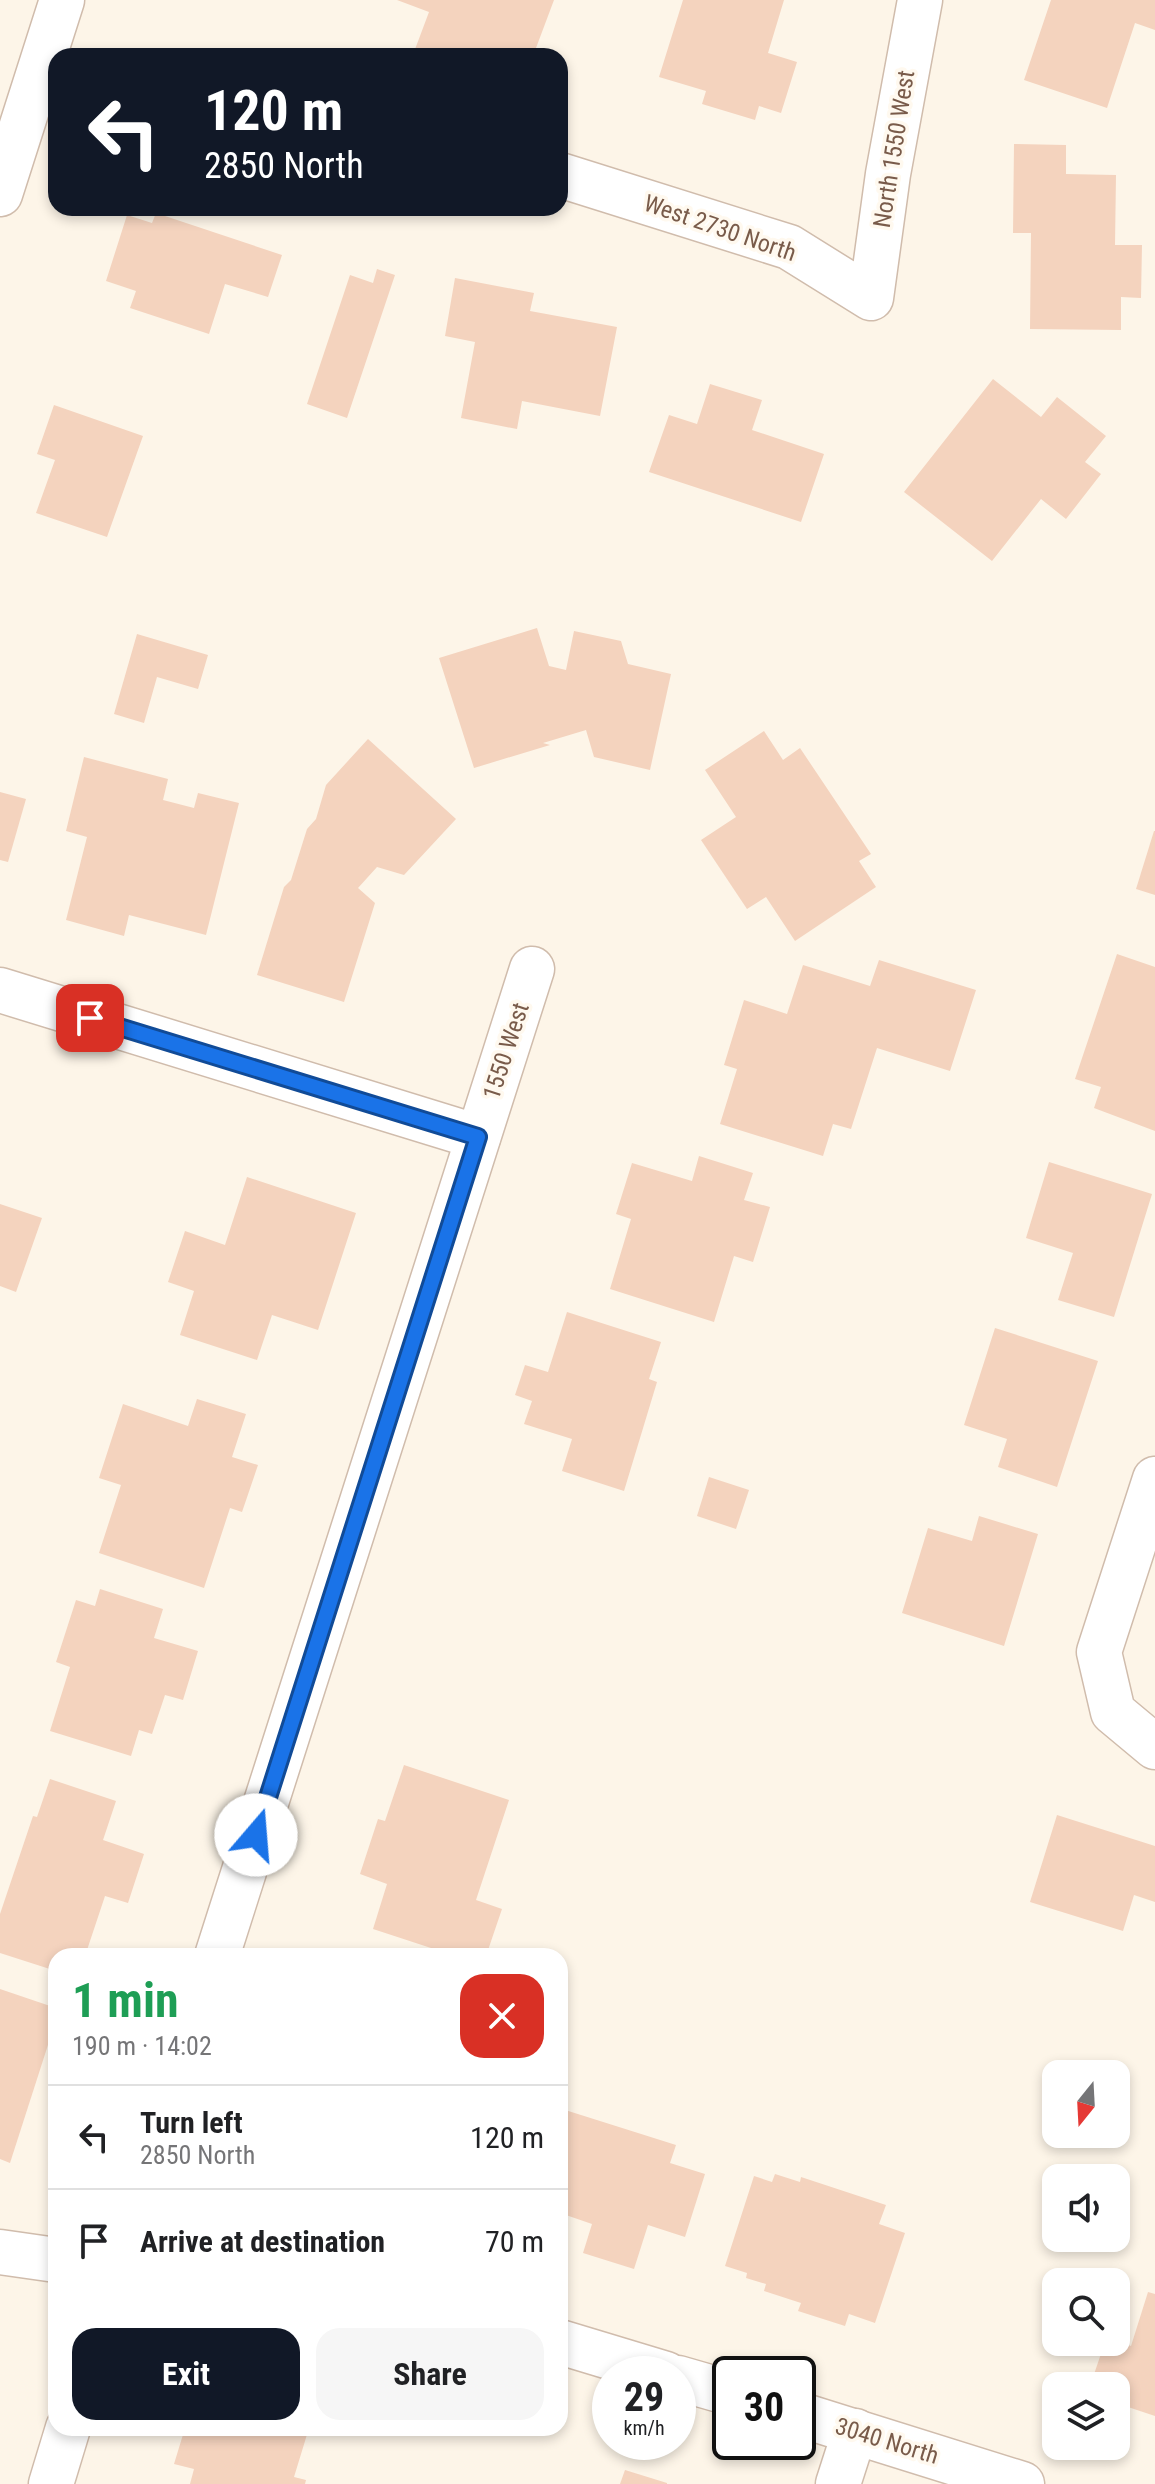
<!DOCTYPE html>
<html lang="en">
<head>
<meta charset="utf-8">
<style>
	:root { --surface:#fff; --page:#f6f6f6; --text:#202124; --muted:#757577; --line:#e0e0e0; --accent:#111827 }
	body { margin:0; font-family:"Roboto Condensed",sans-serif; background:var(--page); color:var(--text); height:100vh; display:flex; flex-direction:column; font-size:30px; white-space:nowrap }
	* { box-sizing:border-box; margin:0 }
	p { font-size:26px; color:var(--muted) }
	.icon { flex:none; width:44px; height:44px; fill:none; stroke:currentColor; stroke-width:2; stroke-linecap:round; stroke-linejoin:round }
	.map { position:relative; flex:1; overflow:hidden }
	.details { position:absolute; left:48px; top:1948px; width:520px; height:488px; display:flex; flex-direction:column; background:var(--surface); border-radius:24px; box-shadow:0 4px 12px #0003 }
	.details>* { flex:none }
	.hud { position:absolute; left:48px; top:48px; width:520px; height:168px; border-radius:24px; box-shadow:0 4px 12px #0003; background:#111827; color:#fff; overflow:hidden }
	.needle { width:52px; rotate:198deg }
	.controls { position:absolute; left:1042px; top:2060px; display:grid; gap:16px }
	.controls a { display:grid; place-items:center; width:88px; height:88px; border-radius:16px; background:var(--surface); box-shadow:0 4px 12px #0003; font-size:40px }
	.speed { position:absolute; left:592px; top:2356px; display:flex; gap:16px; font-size:40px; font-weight:700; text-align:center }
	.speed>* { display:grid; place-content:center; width:104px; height:104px; border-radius:50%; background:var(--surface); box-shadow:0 4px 12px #0003; line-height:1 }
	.speed small { font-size:20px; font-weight:400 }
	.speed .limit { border:4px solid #111; border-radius:12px; background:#fff; color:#111 }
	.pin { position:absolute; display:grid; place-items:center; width:68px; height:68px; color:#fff; margin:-34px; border-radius:16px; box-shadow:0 4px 12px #0006 }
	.me { position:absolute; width:88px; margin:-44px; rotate:18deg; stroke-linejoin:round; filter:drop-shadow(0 0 6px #0008) }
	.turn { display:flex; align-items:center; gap:28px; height:168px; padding:0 24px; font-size:36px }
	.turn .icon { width:104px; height:104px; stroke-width:2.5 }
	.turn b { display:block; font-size:56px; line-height:68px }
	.round { display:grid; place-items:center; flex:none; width:84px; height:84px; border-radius:24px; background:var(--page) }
	.summary { display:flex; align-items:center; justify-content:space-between; height:136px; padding:0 24px }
	h1 { font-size:48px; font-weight:700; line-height:60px; color:#1e9e55 }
	.button { display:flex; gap:16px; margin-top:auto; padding:16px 24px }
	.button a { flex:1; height:92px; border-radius:24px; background:var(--accent); color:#fff; font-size:32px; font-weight:700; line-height:92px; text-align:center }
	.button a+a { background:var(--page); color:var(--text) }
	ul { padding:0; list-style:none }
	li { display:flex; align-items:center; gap:24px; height:104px; padding:0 24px; border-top:2px solid var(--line) }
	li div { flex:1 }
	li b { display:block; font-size:30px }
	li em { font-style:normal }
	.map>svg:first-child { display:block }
	.building { fill:#f4d3be }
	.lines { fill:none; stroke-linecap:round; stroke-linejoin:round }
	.minor-casing { stroke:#d0bcac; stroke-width:47 }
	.minor { stroke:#fff; stroke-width:44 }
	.route-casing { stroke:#114b97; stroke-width:20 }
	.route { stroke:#1a73e8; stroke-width:14 }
	.labels { text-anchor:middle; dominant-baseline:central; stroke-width:7; stroke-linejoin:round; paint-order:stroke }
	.street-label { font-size:24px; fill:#795b4a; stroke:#fff9ef }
</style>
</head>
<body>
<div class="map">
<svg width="1155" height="2484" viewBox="0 0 1155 2484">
	<rect width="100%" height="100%" fill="#fdf5e8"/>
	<g class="building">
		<polygon points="397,0 554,0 533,56 485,56 472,51 470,56 425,56 414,52 429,12"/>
		<polygon points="683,0 784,0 768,53 797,62 781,113 759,106 755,120 702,104 706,91 659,77"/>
		<polygon points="1051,0 1155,0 1155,30 1135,23 1107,108 1024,80"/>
		<polygon points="1014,144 1066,145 1066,174 1116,175 1115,245 1142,245 1141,298 1121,297 1121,330 1030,329 1031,233 1013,233"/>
		<polygon points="156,213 282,255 268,297 225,284 209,334 130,308 136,291 106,281 127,215 152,223"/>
		<polygon points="377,269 395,275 347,418 307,404 350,275 373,283"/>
		<polygon points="455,278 534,293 530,311 617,327 600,416 522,401 517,429 461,418 475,342 445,336"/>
		<polygon points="993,379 1041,417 1057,397 1106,436 1085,462 1101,474 1066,519 1041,499 992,561 904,492"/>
		<polygon points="710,384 762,400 752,430 824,454 801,522 649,472 669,415 697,424"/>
		<polygon points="54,405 143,436 107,537 36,513 55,460 37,454"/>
		<polygon points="537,628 549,666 566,670 574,631 621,641 628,664 671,674 650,770 594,757 586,730 543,743 550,745 474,768 439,658"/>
		<polygon points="137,634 208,655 198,689 157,677 144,723 114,714"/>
		<polygon points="764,731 783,760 800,748 871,854 859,861 876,887 795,941 766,897 747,909 701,840 736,817 705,770"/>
		<polygon points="368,739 456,819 404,875 377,867 358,888 375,903 344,1002 257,975 284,887 291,880 307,829 316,819 326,785"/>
		<polygon points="84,757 168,779 163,800 194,808 198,793 239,803 206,935 129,915 124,936 66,920 87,837 66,831"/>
		<polygon points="0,792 26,799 8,862 0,860"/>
		<polygon points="1154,831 1155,831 1155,895 1136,889"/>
		<polygon points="1117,954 1155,967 1155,1131 1094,1108 1101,1087 1075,1079"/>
		<polygon points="879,960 976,990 950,1071 877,1048 851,1129 833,1124 823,1156 720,1124 737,1069 724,1065 744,1000 787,1014 803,965 870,986"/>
		<polygon points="699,1156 753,1173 744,1200 770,1207 753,1262 734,1256 714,1322 610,1289 631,1219 616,1214 632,1163 692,1181"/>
		<polygon points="1049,1162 1152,1194 1114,1317 1058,1300 1073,1253 1026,1238"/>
		<polygon points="247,1177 356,1213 318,1330 272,1315 257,1360 180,1335 194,1291 168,1282 185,1231 225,1245"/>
		<polygon points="0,1204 42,1218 16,1292 0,1286"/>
		<polygon points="567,1312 661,1342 649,1379 657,1382 624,1491 562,1471 572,1439 524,1424 532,1401 515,1395 525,1365 548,1372"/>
		<polygon points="995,1328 1098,1361 1057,1487 998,1467 1007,1439 964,1425"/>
		<polygon points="197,1399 246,1414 232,1457 258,1465 242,1512 230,1508 204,1588 99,1553 121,1485 99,1478 123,1404 188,1426"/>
		<polygon points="709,1477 749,1490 736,1529 697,1516"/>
		<polygon points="979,1516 1038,1534 1004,1646 902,1613 928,1528 972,1541"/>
		<polygon points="100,1589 163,1609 154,1638 198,1651 183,1700 165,1695 152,1734 139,1730 131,1756 50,1731 70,1667 56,1662 76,1600 95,1606"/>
		<polygon points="404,1765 509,1800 476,1900 502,1909 486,1956 428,1956 431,1948 373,1929 387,1884 360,1874 378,1819 385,1821"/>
		<polygon points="50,1779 116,1801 103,1840 144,1854 128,1903 105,1896 85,1956 56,1956 56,1971 0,1953 0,1914 33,1816 37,1817"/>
		<polygon points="1057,1815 1155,1846 1155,1902 1134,1895 1123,1931 1030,1902"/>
		<polygon points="0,1989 56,2008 56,2020 10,2163 0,2159"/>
		<polygon points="562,2109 676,2145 670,2163 705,2174 685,2237 648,2225 634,2269 583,2253 592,2224 560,2213"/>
		<polygon points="775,2174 800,2182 801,2177 886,2205 879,2224 905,2233 875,2323 849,2314 845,2326 798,2311 801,2303 764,2291 766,2284 746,2278 747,2273 725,2266 754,2176 772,2182"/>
		<polygon points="1148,2292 1155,2294 1155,2416 1116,2403 1116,2386 1090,2386 1105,2342 1116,2341 1131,2346"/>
		<polygon points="185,2428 309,2428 294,2477 306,2480 305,2484 190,2484 194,2469 174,2464"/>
		<polygon points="625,2470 667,2483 667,2484 620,2484"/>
	</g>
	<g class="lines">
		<defs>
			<g id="minor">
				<polyline points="560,175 789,247 871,298 888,174 920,0"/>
				<polyline points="0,194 62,0"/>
				<polyline points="0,990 478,1137"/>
				<polyline points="1155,1479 1099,1652 1113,1712 1155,1747"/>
				<polyline points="217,1956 532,969"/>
				<polyline points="0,2252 56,2260"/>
				<polyline points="560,2342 666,2374"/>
				<polyline points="678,2378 730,2393"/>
				<polyline points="798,2414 1022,2484"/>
				<polyline points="51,2484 68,2428"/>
				<polyline points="838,2484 855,2431"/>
			</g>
		</defs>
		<use href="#minor" class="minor-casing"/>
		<use href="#minor" class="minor"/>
	</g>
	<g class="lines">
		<defs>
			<polyline id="route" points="90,1018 478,1137 256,1835"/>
		</defs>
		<use href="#route" class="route-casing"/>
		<use href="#route" class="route"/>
	</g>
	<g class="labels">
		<g class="street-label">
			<text transform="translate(894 149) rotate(-81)">North 1550 West</text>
			<text transform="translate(720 228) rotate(19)">West 2730 North</text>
			<text transform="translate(506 1051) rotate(-72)">1550 West</text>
			<text transform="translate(887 2441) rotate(17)">3040 North</text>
		</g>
	</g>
</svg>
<div class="controls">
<a><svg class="needle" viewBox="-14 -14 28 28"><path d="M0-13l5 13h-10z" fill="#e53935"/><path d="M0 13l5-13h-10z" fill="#757577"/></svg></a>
<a><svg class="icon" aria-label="sound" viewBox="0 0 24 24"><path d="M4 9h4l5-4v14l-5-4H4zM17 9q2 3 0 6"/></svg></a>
<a><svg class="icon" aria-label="search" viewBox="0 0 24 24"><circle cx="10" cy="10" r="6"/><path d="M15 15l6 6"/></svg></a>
<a><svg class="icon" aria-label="layers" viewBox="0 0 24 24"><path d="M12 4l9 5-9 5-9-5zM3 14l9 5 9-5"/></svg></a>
</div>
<div class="speed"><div>29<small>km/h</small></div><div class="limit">30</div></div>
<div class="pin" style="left:90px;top:1018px;background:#d93025"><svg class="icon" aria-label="arrive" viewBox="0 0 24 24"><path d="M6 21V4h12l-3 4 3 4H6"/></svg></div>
<svg class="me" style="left:256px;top:1835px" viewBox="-20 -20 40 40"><circle r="19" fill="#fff"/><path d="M0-13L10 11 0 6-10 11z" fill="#1a73e8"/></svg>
<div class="hud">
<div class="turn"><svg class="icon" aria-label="left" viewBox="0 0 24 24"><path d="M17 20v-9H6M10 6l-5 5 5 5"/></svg><div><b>120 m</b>2850 North</div></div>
</div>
<section class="details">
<div class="summary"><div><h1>1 min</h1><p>190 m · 14:02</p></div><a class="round" style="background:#d93025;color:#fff"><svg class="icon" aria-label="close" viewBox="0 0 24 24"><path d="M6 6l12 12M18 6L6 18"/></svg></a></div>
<ul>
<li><svg class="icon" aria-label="left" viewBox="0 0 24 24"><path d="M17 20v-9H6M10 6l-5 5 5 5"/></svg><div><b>Turn left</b><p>2850 North</p></div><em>120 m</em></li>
<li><svg class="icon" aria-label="arrive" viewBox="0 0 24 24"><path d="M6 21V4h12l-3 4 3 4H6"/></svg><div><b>Arrive at destination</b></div><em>70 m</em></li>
</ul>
<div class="button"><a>Exit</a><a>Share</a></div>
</section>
</div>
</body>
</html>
